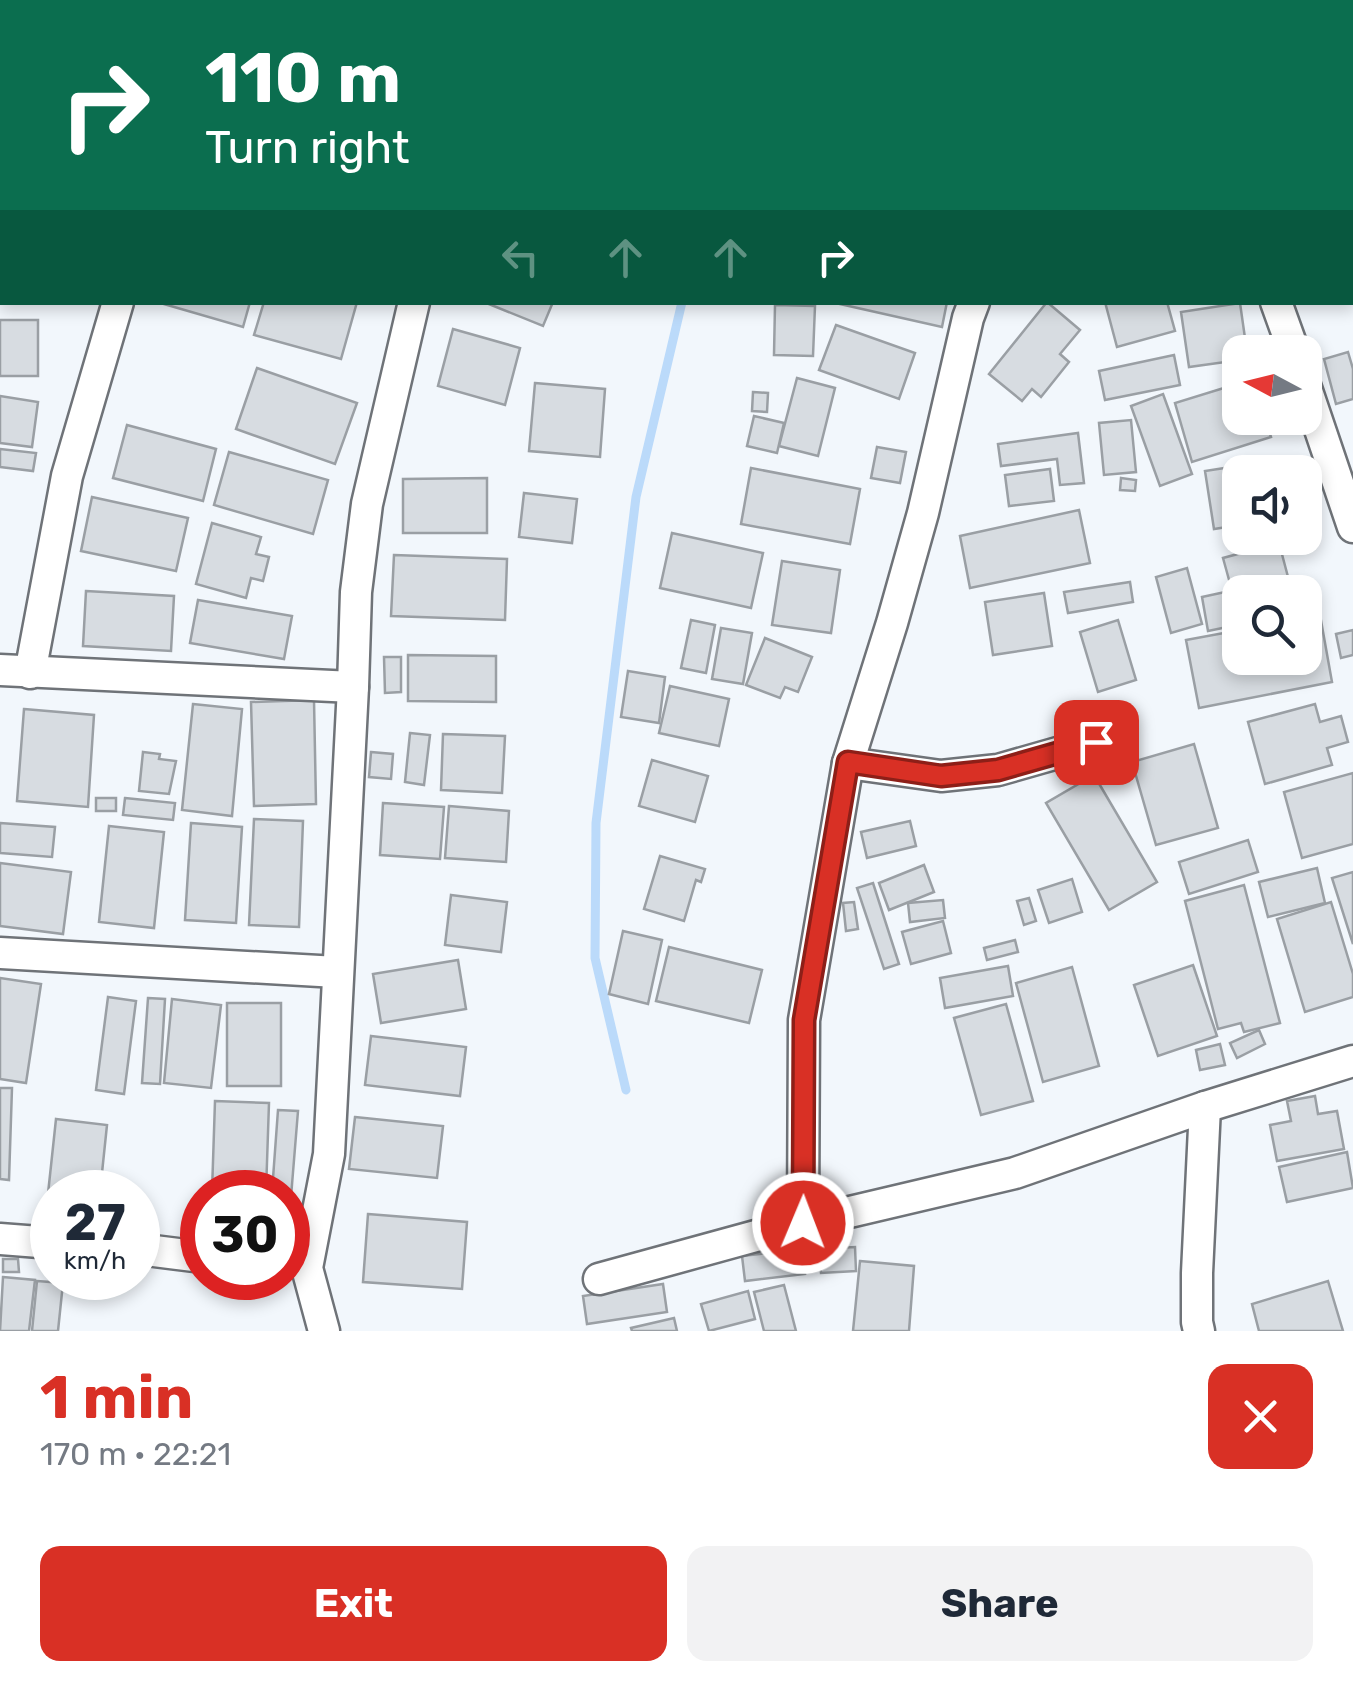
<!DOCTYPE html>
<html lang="en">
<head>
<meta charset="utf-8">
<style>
	:root { --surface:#fff; --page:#f2f2f3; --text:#1f2937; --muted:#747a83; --accent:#d93025 }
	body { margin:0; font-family:Rubik,sans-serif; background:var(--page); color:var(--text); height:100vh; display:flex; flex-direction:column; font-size:38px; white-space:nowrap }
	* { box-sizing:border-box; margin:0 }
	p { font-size:32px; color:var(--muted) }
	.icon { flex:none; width:55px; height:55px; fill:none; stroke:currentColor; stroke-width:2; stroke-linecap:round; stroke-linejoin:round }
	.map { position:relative; height:1331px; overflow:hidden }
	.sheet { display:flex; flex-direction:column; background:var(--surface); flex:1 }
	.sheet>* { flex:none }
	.banner { position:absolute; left:0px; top:0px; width:1355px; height:305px; box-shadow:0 5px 15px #0003; background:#0b6e4f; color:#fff; overflow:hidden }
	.needle { width:65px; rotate:277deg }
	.tools { position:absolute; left:1222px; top:335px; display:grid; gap:20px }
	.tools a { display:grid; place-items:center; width:100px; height:100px; border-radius:20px; background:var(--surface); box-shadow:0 5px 15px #0003; font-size:50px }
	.speed { position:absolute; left:30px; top:1170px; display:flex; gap:20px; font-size:50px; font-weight:700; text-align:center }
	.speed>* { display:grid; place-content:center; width:130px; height:130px; border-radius:50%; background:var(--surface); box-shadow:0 5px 15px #0003; line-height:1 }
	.speed small { font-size:25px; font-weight:400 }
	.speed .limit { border:15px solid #d22; background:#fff; color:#111 }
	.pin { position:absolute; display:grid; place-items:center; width:85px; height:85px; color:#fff; margin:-42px; border-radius:20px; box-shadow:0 5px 15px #0006 }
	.me { position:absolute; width:110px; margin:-55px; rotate:1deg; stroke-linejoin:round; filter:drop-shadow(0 0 8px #0008) }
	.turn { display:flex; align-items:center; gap:35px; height:210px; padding:0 40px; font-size:45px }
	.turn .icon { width:130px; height:130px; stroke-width:2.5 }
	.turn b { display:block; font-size:70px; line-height:85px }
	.lanes { display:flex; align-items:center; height:95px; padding:0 40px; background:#0003; justify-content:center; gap:50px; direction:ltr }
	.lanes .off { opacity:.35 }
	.round { display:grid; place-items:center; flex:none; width:105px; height:105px; border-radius:20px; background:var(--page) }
	.head { display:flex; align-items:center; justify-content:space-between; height:170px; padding:0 40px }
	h1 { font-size:60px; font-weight:700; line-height:75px; color:var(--accent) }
	.button { display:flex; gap:20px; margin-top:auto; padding:20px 40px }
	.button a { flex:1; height:115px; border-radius:20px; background:var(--accent); color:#fff; font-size:40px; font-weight:700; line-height:115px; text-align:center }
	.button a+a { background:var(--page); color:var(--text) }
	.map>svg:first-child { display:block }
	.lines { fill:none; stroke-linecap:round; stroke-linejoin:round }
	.stream { stroke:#bbdafa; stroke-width:9 }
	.building { fill:#d7dce1; stroke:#9a9fa4; stroke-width:2.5 }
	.minor-casing { stroke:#6f7378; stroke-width:35 }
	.minor { stroke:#fff; stroke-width:30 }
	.route-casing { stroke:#8d1f18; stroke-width:25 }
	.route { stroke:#d93025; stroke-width:18 }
</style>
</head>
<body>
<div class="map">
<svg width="1353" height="1331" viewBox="0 0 1353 1331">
	<rect width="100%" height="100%" fill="#f2f7fc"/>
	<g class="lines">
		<g class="stream">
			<polyline points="783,2 784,0"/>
			<polyline points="626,1090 595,958 596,823 636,497 682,302"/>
		</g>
	</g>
	<g class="building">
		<polygon points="47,0 146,0 146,2 46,2"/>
		<polygon points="560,0 677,0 676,2 567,2"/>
		<polygon points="1045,0 1129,0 1130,2 1046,2"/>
		<polygon points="1213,0 1278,0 1280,2 1214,2"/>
		<polygon points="157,302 250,302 243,327"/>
		<polygon points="264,302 357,302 341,359 254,335"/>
		<polygon points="484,302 553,302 543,326"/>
		<polygon points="831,302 947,302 942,327"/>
		<polygon points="1047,302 1080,330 1060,354 1069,362 1041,397 1032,389 1022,401 989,374"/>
		<polygon points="1105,302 1167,302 1175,331 1117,347"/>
		<polygon points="1240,303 1247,352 1240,352 1240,360 1189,367 1181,312"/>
		<polygon points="775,305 815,306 813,356 774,355"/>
		<rect x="0" y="320" width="38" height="56"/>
		<polygon points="836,325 915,353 899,399 819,370"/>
		<polygon points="453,329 520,348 505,405 438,386"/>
		<polygon points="1348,352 1353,369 1353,399 1336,404 1324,359"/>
		<polygon points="1174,355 1180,385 1105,400 1099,371"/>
		<polygon points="257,368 357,403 335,464 236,429"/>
		<polygon points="797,378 835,388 818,456 779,446"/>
		<polygon points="535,383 605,389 600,457 529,451"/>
		<polygon points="1240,383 1240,418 1265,418 1271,437 1192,462 1175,403"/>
		<polygon points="753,392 768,393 767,412 752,411"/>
		<polygon points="1163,394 1192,474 1160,486 1131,406"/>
		<polygon points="0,396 38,402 32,447 0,443"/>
		<polygon points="754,416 784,423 777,453 747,446"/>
		<polygon points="1131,420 1136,472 1104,475 1099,423"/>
		<polygon points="127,425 216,449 203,501 113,478"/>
		<polygon points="1078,433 1084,483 1060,485 1057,459 1001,466 998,444"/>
		<polygon points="877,447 906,452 900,483 871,478"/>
		<polygon points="0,449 36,453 33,471 0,467"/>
		<polygon points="229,452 328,480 313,534 214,505"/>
		<polygon points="1289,458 1291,472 1240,472 1240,525 1214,529 1205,471"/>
		<polygon points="751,468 860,489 850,544 741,524"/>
		<polygon points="1050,469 1054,501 1009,506 1005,475"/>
		<polygon points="487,478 487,533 403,533 403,479"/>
		<polygon points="1121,478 1136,480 1135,491 1120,490"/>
		<polygon points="524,493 577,499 572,543 519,537"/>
		<polygon points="92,497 188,518 176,571 81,551"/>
		<polygon points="1079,510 1090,563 970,588 960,536"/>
		<polygon points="212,523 261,537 256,554 269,557 263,581 251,578 246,598 196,584"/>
		<polygon points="672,533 763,553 751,608 660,588"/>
		<polygon points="1279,543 1292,592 1240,592 1239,616 1223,558"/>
		<polygon points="394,555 507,559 505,620 391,616"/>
		<polygon points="782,561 840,570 831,633 772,625"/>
		<polygon points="1187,568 1202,624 1171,633 1156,577"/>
		<polygon points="1130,582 1133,602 1068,613 1064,592"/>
		<polygon points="86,591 174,596 171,651 83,646"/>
		<polygon points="1225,592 1232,626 1208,631 1202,597"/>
		<polygon points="1044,593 1052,646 993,655 985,602"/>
		<polygon points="198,600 292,616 284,659 190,643"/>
		<polygon points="1320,615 1332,682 1199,708 1186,640 1240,630 1240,658 1305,658 1305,618"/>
		<polygon points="691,620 715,625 706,673 681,668"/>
		<polygon points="1118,620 1136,680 1098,692 1080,632"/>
		<polygon points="721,628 752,633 743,684 712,679"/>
		<polygon points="1353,630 1353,655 1341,658 1336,634"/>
		<polygon points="765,638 812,657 798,692 785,687 780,698 746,685"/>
		<polygon points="408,655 496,656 496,702 408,701"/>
		<polygon points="384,657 401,657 401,692 385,693"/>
		<polygon points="628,671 665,677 659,723 621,717"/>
		<polygon points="670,686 729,699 719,746 659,733"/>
		<polygon points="314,700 316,804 254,806 251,702"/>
		<polygon points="193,704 242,709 232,816 182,810"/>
		<polygon points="1315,704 1320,722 1341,716 1348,742 1327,748 1332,765 1265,784 1248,722"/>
		<polygon points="24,709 94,715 88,807 17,801"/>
		<polygon points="410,733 430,735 424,785 405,782"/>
		<polygon points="443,734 505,736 502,793 441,790"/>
		<polygon points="1194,744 1218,828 1156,845 1132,762"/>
		<polygon points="143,752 160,754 159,759 176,761 169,794 139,791"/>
		<polygon points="371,752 393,754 391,779 369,777"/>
		<polygon points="652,760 708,776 695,822 639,806"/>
		<polygon points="1353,773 1353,844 1302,858 1284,792"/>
		<polygon points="1094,775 1157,882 1109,910 1046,803"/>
		<rect x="96" y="798" width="20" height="13"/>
		<polygon points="125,798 175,803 173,820 123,815"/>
		<polygon points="383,803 444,807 440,859 380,855"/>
		<polygon points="449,806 509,811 506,862 445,858"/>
		<polygon points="254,819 303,821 299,927 249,925"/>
		<polygon points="910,821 916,846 867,858 861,832"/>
		<polygon points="0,823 55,827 52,857 0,853"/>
		<polygon points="191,823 242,827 236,923 185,920"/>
		<polygon points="109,826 164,832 154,928 99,922"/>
		<polygon points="1248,840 1258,872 1189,894 1179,862"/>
		<polygon points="660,856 705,869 701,882 696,880 684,921 644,909"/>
		<polygon points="0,863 71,872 63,934 0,926"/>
		<polygon points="924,865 934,892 889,910 879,883"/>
		<polygon points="1317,868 1325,903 1268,917 1259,882"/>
		<polygon points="1353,872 1353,944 1332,878"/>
		<polygon points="1072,879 1082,912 1049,923 1038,890"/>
		<polygon points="873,883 899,964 884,969 857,888"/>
		<polygon points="1244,885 1280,1023 1244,1032 1241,1023 1218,1029 1185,901"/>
		<polygon points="451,895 507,902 501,952 445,945"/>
		<polygon points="1029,898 1036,921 1024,925 1017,901"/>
		<polygon points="943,900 945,918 910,922 908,903"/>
		<polygon points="854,902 858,929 846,931 843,903"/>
		<polygon points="1331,902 1353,974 1353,997 1305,1012 1277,919"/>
		<polygon points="943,921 951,953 911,964 902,932"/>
		<polygon points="623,931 662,940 648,1004 609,994"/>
		<polygon points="1015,940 1018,952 987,960 984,948"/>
		<polygon points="669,947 762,970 749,1023 656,1001"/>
		<polygon points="458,960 466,1009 381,1023 373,974"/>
		<polygon points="1193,965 1217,1036 1158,1056 1134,985"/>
		<polygon points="1008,966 1013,996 945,1008 940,978"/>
		<polygon points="1072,967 1099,1066 1043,1082 1016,983"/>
		<polygon points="0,978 41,984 26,1083 0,1079"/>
		<polygon points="108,997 136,1001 124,1094 96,1090"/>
		<polygon points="148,998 165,999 160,1084 142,1083"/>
		<polygon points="172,999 221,1005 211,1088 164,1083"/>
		<rect x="227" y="1003" width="54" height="83"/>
		<polygon points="1006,1004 1033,1101 981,1115 954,1018"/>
		<polygon points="1259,1030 1265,1044 1237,1058 1230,1043"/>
		<polygon points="371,1036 466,1047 460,1096 365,1085"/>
		<polygon points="1220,1044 1225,1065 1200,1070 1196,1050"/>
		<polygon points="0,1088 12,1088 9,1180 0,1179"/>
		<polygon points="1315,1096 1318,1114 1337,1111 1344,1149 1277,1161 1270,1125 1291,1121 1287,1101"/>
		<polygon points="215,1101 269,1103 266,1192 212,1192"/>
		<polygon points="278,1110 298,1111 290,1209 288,1209 288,1192 272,1192"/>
		<polygon points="355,1117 443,1126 437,1178 349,1169"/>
		<polygon points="56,1119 107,1125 100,1192 52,1192 52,1203 47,1203"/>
		<polygon points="1347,1152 1353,1188 1287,1202 1279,1167"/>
		<polygon points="194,1208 202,1209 202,1235 192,1234"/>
		<polygon points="368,1214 467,1222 462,1289 363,1282"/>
		<polygon points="855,1247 856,1271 821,1273 819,1249"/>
		<polygon points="802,1249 805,1274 745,1281 742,1256"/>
		<polygon points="3,1259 18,1259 19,1272 3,1272"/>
		<polygon points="860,1261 914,1266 909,1331 853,1331"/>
		<polygon points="3,1277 35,1280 29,1331 0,1331"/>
		<polygon points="37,1281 63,1283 58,1331 32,1331"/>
		<polygon points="1328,1281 1343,1331 1259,1331 1252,1304"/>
		<polygon points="663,1284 667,1312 587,1324 583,1296"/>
		<polygon points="784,1285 796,1331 764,1331 754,1292"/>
		<polygon points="748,1291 755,1319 709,1331 701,1304"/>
		<polygon points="674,1318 677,1331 632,1331 631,1328"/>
	</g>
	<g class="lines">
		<defs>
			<g id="minor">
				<polyline points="290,0 298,2"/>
				<polyline points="1197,0 1199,2"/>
				<polyline points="184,2 185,0"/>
				<polyline points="523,2 524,0"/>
				<polyline points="1352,116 1353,115"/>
				<polyline points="1276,302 1294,352"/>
				<polyline points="1305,385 1353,527"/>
				<polyline points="0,670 353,687"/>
				<polyline points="30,673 67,476 118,302"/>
				<polyline points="848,763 941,776 998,770 1096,742"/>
				<polyline points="0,953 337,972"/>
				<polyline points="803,1223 804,1020 848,763 892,623 923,513 968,318 974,302"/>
				<polyline points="0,1239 52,1243"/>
				<polyline points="138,1249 202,1257"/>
				<polyline points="599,1279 803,1223 1015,1173 1205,1107 1353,1061"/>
				<polyline points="324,1331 307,1268 329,1154 353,687 356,592 367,504 414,302"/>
				<polyline points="1199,1331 1197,1322 1197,1273 1205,1107"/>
			</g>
		</defs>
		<use href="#minor" class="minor-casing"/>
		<use href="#minor" class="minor"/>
	</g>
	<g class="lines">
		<defs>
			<polyline id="route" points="803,1223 804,1020 848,762 941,776 998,770 1096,742"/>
		</defs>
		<use href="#route" class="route-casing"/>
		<use href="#route" class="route"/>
	</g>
</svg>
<div class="tools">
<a><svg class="needle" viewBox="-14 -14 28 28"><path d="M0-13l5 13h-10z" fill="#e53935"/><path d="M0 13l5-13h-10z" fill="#747a83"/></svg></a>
<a><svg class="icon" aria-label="sound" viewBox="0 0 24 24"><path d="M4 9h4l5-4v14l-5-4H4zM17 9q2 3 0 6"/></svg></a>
<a><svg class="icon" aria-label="search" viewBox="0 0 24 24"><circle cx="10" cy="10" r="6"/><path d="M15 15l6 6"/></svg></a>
</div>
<div class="speed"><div>27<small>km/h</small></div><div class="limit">30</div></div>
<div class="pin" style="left:1096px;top:742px;background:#d93025"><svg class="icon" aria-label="arrive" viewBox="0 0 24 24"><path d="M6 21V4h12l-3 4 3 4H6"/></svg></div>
<svg class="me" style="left:803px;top:1223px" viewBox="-20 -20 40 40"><circle r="17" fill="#d93025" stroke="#fff" stroke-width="3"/><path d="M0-11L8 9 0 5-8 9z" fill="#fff"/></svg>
<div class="banner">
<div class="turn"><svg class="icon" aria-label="right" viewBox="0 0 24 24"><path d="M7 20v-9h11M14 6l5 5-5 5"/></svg><div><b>110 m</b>Turn right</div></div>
<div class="lanes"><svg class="icon off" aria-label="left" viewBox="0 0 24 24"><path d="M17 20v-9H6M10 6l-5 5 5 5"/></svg><svg class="icon off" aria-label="ahead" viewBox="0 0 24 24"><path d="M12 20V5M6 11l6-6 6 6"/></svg><svg class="icon off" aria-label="ahead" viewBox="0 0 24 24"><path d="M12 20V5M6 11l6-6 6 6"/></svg><svg class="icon" aria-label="right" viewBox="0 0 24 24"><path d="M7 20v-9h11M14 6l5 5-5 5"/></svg></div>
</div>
</div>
<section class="sheet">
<div class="head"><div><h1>1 min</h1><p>170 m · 22:21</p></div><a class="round" style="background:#d93025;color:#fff"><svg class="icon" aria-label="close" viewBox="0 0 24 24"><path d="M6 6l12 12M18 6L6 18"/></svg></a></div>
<div class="button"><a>Exit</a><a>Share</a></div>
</section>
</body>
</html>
